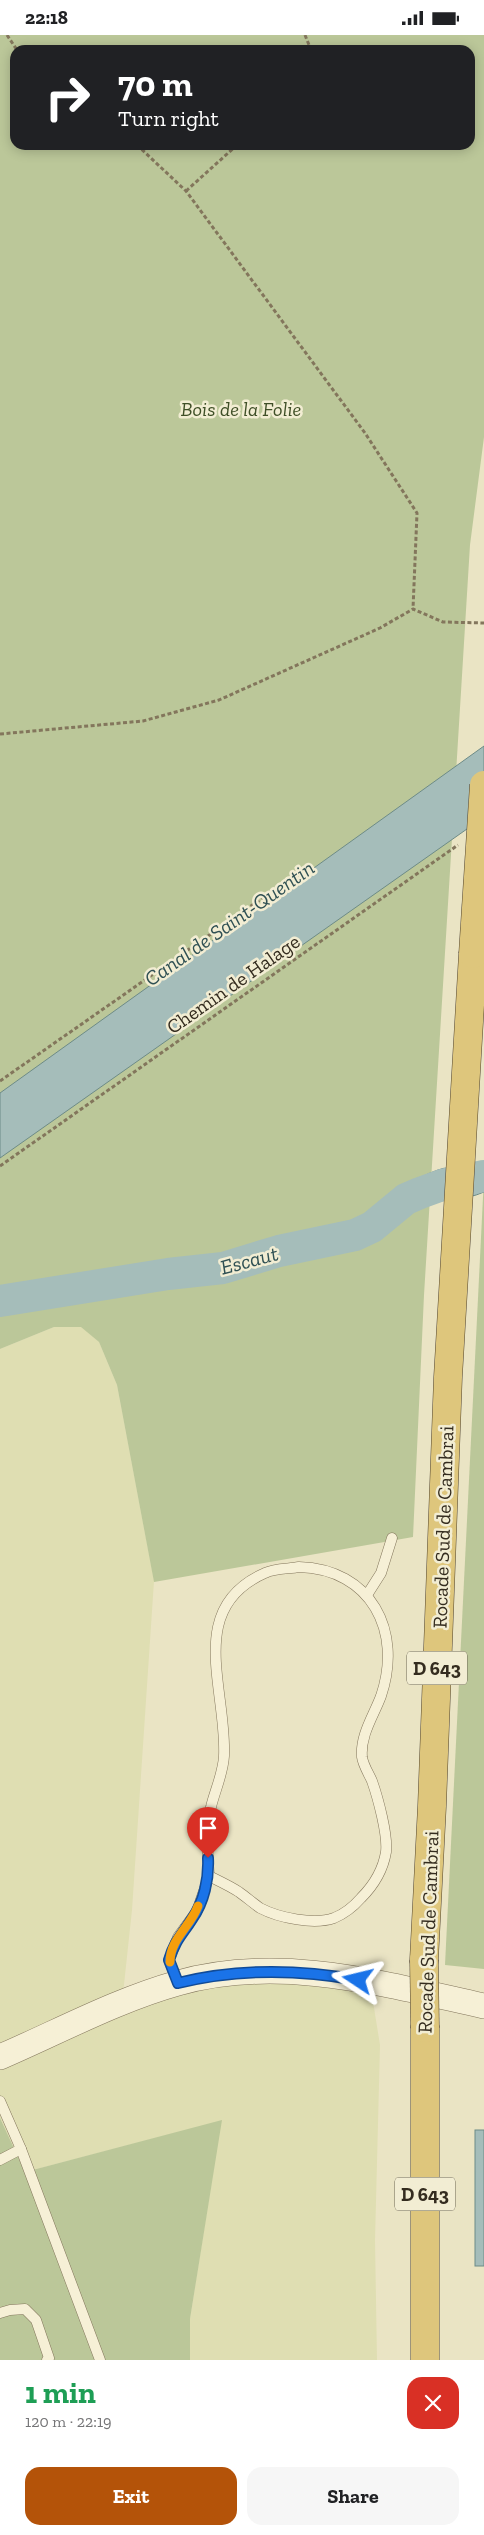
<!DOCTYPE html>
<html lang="en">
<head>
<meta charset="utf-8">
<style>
	:root { --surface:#fff; --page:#f6f6f6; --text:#202124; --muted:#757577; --accent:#b45309 }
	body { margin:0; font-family:"Zilla Slab",serif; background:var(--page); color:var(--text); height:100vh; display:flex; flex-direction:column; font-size:19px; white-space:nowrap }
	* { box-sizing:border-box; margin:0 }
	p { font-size:16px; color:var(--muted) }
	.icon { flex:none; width:28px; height:28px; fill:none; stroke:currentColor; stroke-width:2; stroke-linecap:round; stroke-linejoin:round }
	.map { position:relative; height:2325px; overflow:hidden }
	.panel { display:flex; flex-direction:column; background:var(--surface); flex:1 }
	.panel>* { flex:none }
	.hud { position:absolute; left:10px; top:10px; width:465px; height:105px; border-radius:15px; box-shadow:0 2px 12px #0003; background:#202124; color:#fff; overflow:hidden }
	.pin { position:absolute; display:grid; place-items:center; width:42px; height:42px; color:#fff; margin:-51px -21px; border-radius:50% 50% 50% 0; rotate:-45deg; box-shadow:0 0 5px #0007 }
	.pin .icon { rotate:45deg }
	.me { position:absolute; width:55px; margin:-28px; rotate:280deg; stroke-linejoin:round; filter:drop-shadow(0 0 4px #0008) }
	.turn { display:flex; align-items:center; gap:18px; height:105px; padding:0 25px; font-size:22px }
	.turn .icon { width:65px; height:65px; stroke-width:2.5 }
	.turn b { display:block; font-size:35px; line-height:42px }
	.round { display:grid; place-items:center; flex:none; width:52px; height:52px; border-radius:15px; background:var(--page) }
	.overview { display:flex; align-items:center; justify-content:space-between; height:85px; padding:0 25px }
	h1 { font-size:30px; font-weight:700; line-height:38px; color:#1e9e55 }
	.action { display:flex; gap:10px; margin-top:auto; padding:10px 25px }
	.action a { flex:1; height:58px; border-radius:15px; background:var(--accent); color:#fff; font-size:20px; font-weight:700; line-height:58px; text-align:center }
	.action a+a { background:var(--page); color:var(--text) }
	.status { display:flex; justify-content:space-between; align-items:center; height:35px; padding:0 25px; background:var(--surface); direction:ltr }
	.status svg { height:14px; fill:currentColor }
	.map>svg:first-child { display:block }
	.farmland { fill:#dfdeb2 }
	.green { fill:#bbc799; fill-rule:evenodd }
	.water { fill:#a5bdba; stroke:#6d8b87 }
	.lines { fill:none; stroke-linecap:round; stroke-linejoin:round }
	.river { stroke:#a5bdba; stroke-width:32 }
	.service-casing { stroke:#83765c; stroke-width:11 }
	.tertiary-casing { stroke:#83765c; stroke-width:26 }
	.trunk-casing { stroke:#514430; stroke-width:29 }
	.path { stroke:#83765c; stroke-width:3; stroke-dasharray:4 2.5; stroke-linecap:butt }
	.service { stroke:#f6f0d6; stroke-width:10 }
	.tertiary { stroke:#f6f0d6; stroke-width:25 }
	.trunk { stroke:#dec67c; stroke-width:28 }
	.trunk-bridge-casing { stroke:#514430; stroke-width:29; stroke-linecap:butt }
	.trunk-bridge { stroke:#dec67c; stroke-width:28 }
	.route-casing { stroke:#114b97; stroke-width:12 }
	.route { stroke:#1a73e8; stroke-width:9 }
	.slow { stroke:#f59e0b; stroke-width:9 }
	.labels { text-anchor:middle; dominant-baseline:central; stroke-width:5; stroke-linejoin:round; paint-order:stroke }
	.shield { fill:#f2edd3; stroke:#6d6655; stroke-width:1 }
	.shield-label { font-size:19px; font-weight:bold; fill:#342c1f }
	.park-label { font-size:20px; font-style:italic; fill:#3f4f27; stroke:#f2edd3 }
	.street-label { font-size:20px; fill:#342c1f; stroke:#f2edd3 }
	.water-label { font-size:21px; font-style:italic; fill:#2f5053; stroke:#f2edd3 }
</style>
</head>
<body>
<div class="status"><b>22:18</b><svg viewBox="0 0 49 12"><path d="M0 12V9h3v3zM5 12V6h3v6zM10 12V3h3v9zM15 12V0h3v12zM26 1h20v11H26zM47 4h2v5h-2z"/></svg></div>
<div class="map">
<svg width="484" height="2325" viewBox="0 0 484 2325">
	<rect width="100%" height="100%" fill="#eae4c4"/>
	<polygon class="farmland" points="54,1292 82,1292 99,1307 117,1350 154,1546 132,1875 122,1968 178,1948 370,1948 380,2010 375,2205 377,2325 190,2325 190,2284 221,2086 25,2137 0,2083 0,1314"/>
	<g class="green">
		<path d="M0,0h484v402l-14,108 -46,750 -11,242 -259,45 -37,-197 -18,-43 -18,-15h-27l-54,22zM15,15h455v95h-455z"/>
		<polygon points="484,1142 484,1934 445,1930"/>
		<polygon points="0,2083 25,2137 222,2085 190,2284 190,2325 0,2325"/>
	</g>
	<g class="water">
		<polygon points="484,711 484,782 0,1123 0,1058"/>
		<path d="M484,1131v26c-20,9 -42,7 -62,12 -13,4 -22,15 -31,24l-13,-22c18,-13 39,-29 60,-36 15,-6 31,2 46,-4z"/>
		<rect x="475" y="2095" width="9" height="136"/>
	</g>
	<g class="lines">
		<polyline class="river" points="0,1266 168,1239 223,1233 279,1216 355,1200 372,1192 406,1164 420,1158 442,1150 484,1141"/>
		<defs>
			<g id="service">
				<path d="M299,1532c72,2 104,64 82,129 -7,19 -21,39 -19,61 1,8 7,17 10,24 6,17 16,54 14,71 -3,18 -12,33 -25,46 -7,8 -17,16 -27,20 -20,7 -55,0 -74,-10 -7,-5 -14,-11 -21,-16 -9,-6 -20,-11 -30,-16 -1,-23 -4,-47 2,-69 4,-17 12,-33 13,-51 3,-67 -39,-148 41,-183 10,-5 24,-4 34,-6z"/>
				<polyline points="367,1560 381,1538 392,1503"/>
				<polyline points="178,1948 169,1925 178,1902 197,1876 209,1841"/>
				<polyline points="0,2066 21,2114 100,2325"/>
				<polyline points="0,2125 21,2114"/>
				<polyline points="0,2278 10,2275 25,2274 36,2285 49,2323 47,2325"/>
			</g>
			<path id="tertiary" d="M0,2022c58,-25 117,-57 178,-74 102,-29 206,1 306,23"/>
			<g id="trunk">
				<polyline points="424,1925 432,1771 448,1342 473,919"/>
				<polyline points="425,1993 425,2325"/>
			</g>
		</defs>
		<use href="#service" class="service-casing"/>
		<use href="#tertiary" class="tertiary-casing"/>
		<use href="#trunk" class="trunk-casing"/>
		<g class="path">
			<polyline points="7,0 17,15"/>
			<polyline points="305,0 311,15"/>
			<polyline points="137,110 186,156 365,398 417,478 413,574"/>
			<polyline points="186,156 237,110"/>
			<polyline points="0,699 143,686 219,665 380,593 413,574 443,587 484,588"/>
			<polyline points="0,1046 281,850"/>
			<polyline points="0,1131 458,810"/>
		</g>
		<use href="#service" class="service"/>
		<use href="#tertiary" class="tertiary"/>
		<use href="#trunk" class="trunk"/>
		<defs>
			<g id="trunk-bridge">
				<polyline points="473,919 484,750"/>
				<polyline points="424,1925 425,1993"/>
			</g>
		</defs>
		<use href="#trunk-bridge" class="trunk-bridge-casing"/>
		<use href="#trunk-bridge" class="trunk-bridge"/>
	</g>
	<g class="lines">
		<defs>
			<path id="route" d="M208,1823c1,21 -4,44 -16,61 -10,16 -17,21 -23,41l9,23c61,-15 119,-14 180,-3"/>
		</defs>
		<use href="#route" class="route-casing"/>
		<use href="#route" class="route"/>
		<path class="slow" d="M170,1927c0,-23 21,-36 28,-56"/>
	</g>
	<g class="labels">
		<g class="shield">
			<rect x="407" y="1616.5" width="60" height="33" rx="4"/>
			<rect x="395" y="2142.5" width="60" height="33" rx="4"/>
		</g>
		<g class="shield-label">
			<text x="437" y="1633">D 643</text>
			<text x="425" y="2159">D 643</text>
		</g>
		<g class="park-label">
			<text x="241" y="374">Bois de la Folie</text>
		</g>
		<g class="street-label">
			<text transform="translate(233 949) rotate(-35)">Chemin de Halage</text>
			<text transform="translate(443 1492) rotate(-88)">Rocade Sud de Cambrai</text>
			<text transform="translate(428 1897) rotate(-88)">Rocade Sud de Cambrai</text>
		</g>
		<g class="water-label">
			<text transform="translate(229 888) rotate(-35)">Canal de Saint-Quentin</text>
			<text transform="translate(249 1225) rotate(-15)">Escaut</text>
		</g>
	</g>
</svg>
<div class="pin" style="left:208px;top:1823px;background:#d93025"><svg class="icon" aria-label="arrive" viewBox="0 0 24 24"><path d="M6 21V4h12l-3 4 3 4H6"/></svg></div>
<svg class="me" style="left:358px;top:1945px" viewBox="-20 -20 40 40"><path d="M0-17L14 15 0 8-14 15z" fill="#1a73e8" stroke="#fff" stroke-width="4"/></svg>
<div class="hud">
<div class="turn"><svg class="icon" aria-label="right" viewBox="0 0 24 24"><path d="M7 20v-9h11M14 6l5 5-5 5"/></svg><div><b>70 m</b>Turn right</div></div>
</div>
</div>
<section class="panel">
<div class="overview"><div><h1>1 min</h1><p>120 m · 22:19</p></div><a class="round" style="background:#d93025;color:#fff"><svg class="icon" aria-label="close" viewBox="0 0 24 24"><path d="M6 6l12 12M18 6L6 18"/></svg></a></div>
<div class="action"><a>Exit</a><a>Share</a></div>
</section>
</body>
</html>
